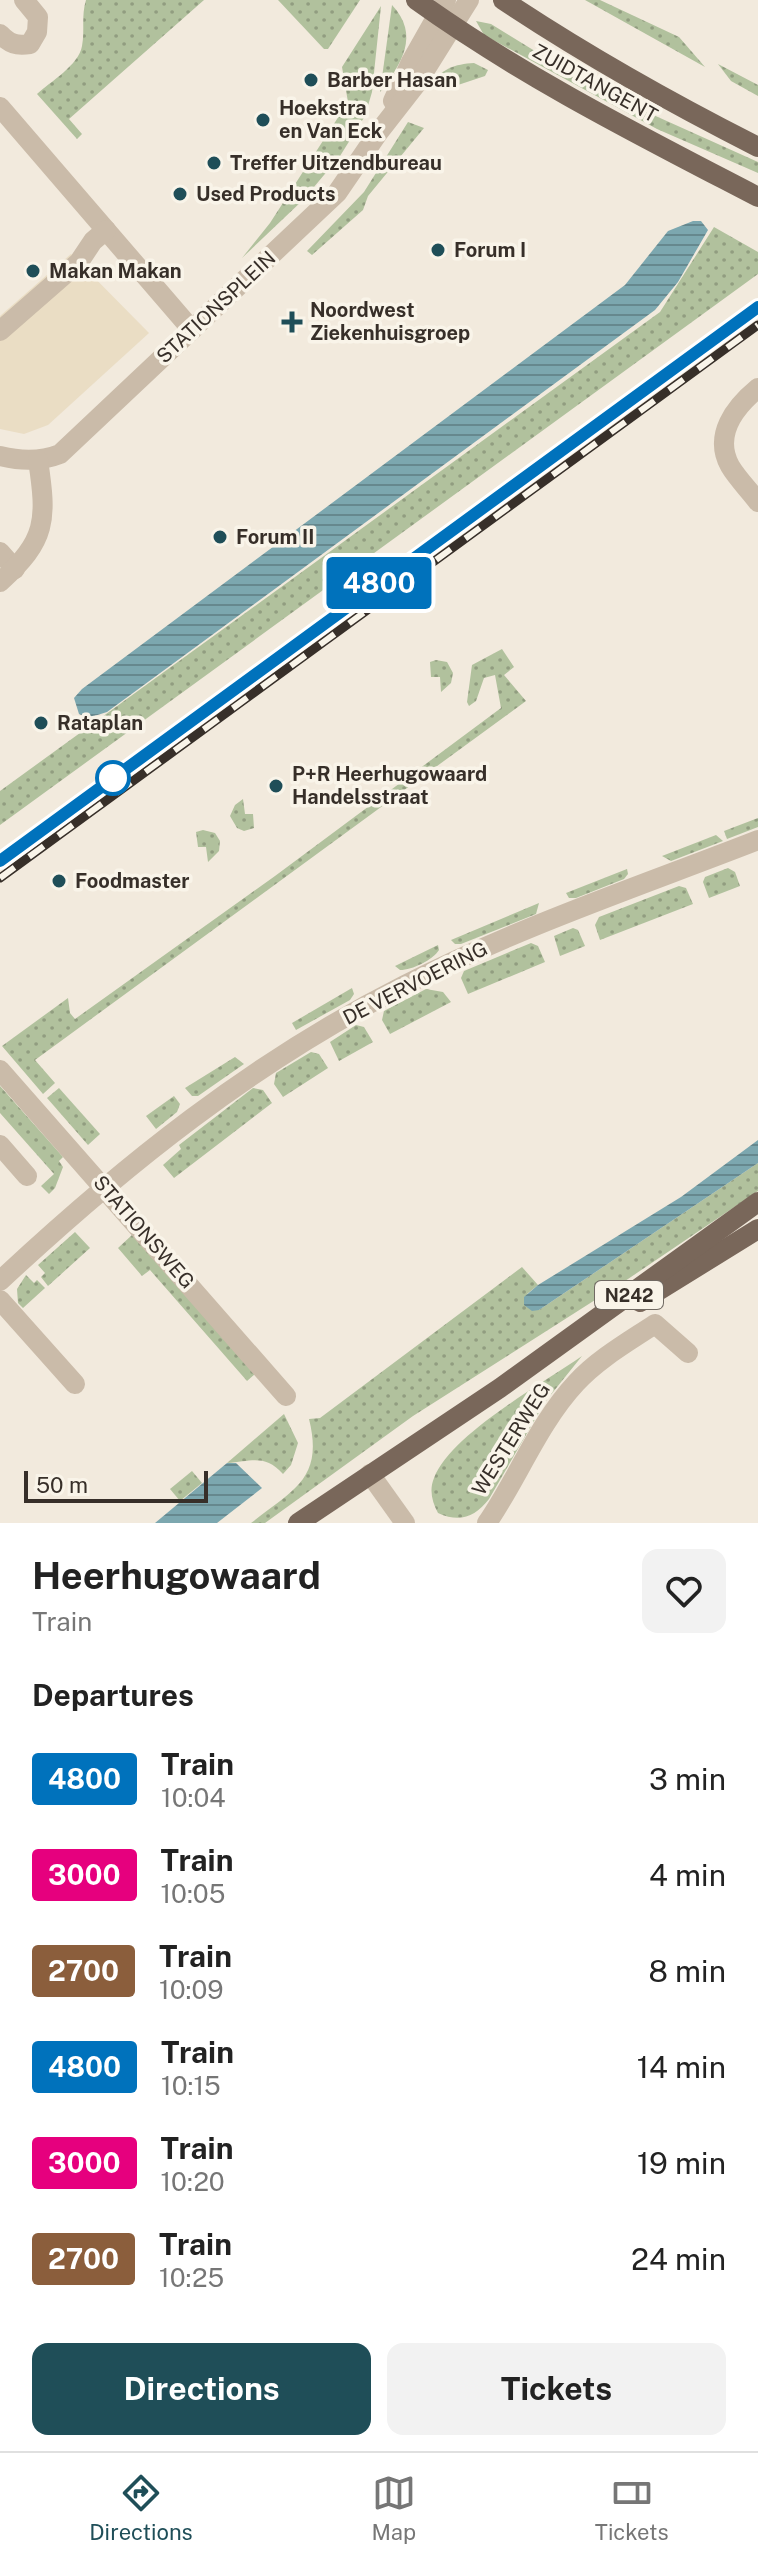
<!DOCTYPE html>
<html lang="en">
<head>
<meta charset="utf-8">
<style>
	body { margin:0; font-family:"Public Sans",sans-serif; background:#f2f2f2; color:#222; height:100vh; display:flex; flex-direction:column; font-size:30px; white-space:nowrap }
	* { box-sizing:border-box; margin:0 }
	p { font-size:26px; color:#767676 }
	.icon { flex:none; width:44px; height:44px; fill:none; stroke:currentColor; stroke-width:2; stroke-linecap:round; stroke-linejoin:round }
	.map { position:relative; height:1523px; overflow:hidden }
	.drawer { display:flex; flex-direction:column; background:#fff; flex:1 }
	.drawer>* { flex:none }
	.badge { padding:0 16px; border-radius:6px; font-size:28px; line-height:52px }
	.scale { position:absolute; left:24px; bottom:20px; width:184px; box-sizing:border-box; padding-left:8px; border:4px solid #372f29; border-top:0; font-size:22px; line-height:28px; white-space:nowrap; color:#372f29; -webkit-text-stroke:6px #f9f4e9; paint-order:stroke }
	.map>.badge { position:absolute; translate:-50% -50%; box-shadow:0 0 0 4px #fff }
	h2 { padding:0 32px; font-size:30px; line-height:72px }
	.round { display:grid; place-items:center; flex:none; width:84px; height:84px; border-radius:16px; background:#f2f2f2 }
	.headline { display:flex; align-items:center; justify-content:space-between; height:136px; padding:0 32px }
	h1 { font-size:38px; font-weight:700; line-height:60px }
	.cta { display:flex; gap:16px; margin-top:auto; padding:16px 32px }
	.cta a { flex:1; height:92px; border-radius:16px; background:#1f4e58; color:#fff; font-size:32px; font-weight:700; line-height:92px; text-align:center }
	.cta a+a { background:#f2f2f2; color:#222 }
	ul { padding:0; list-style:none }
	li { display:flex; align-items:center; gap:24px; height:96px; padding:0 32px }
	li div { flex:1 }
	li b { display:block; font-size:30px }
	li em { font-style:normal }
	li .badge { min-width:88px; font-weight:700; text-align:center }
	.dock { display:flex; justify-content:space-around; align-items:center; height:112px; border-top:2px solid #e0e0e0; background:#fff; font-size:22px; color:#767676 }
	.dock a { display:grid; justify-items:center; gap:4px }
	.dock .selected { color:#1f4e58 }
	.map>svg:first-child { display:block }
</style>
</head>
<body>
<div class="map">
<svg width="758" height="1523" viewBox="0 0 758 1523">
	<defs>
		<pattern id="grass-dots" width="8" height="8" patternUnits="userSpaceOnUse" patternTransform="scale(2)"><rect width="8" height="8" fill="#b1c19d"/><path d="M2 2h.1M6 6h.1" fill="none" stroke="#919d80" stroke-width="1.8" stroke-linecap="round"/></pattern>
		<pattern id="water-rules" width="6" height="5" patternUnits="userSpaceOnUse" patternTransform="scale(2)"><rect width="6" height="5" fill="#7ca7af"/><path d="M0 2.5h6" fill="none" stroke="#66888e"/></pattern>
	</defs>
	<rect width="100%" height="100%" fill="#f2eadd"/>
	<g fill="url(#grass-dots)">
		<path d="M86,0H204L69,119L82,134L77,139L37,94C50,82 79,65 82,46C85,30 81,16 86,0Z"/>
		<path d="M278,0H360L328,49H324Z"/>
		<path d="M585,0H600L679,37L705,67Z"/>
		<path d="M392,5C420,35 402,63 380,92Z"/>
		<path d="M381,6L372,92L365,116L340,156L303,200L242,258L270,223L348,102L342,67Z"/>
		<path d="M476,21L491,24L600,91L758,162V173L657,129L484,35Z"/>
		<path d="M474,63L488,70L485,76L446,89L431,86C440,69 455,64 474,63Z"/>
		<path d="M718,64L758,85V96L731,81Z"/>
		<path d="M408,122L424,128L368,196L363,210L312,255L307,251L364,192Z"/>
		<path d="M714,227L758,252V274L0,825V791L660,312Z"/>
		<path d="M502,649L514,667L504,675L526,701L35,1060L55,1083L43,1094L2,1046L68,998L70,1013L75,1019L275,876L501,708L495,675L484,678L476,701L469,706L467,702L472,665Z"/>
		<path d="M436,660L447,662L453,673L451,683L441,692L440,677H431L430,662Z"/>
		<path d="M243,799L245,814H253L254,828L244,831L237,828L230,816L235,805Z"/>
		<path d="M758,818V827L727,839L724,831Z"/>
		<path d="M203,830L215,833L220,841L219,851L208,862L206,847H198L196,832Z"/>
		<path d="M716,835L723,841L671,861L662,856Z"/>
		<path d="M728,868L735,872L740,886L709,898L703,882L705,877Z"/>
		<path d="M627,869L628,874L624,879L576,898H569L566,893Z"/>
		<path d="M679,886L686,888L693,904L600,940L595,925L599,917Z"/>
		<path d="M539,903L536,914L461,944H455L451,940Z"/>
		<path d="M573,928L578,930L585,946L560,956L554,936Z"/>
		<path d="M531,943L538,946L545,962L468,994L461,978L464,971Z"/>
		<path d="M438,945L439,950C433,960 412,970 400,970L395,966Z"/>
		<path d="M352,988L354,994L350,1000L296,1030L292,1023Z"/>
		<path d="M426,989L443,992L451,1002L390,1034L382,1020L384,1011Z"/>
		<path d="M356,1025L364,1027L373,1042L339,1061L330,1042Z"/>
		<path d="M311,1052L319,1054L328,1068L283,1097L274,1084L276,1073Z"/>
		<path d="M235,1057L244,1064L198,1096H192L185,1088Z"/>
		<path d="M0,1086L63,1157L59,1161L63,1167L55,1188L49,1194L41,1186L54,1174L0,1113Z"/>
		<path d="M59,1088L100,1134L88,1145L47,1098Z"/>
		<path d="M253,1088L263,1090L272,1103L174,1178L163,1165L181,1149L179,1145Z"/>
		<path d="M174,1096L180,1104L177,1112L156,1129L146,1116Z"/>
		<path d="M758,1163V1191L628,1279L413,1416L265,1523H251C293,1490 324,1479 309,1419L320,1418L522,1267L538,1285L527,1294L539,1310Z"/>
		<path d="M75,1232L90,1248L48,1286L41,1277L45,1273L38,1265Z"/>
		<path d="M132,1235L255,1374L247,1381L150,1270L142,1276L118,1248Z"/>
		<path d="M26,1275L34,1283L37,1280L45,1288L23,1308L18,1303L17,1289Z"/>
		<path d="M582,1356L545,1402L489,1499C475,1517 460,1523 438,1513C432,1502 429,1490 434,1478C451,1434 542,1384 582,1356Z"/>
		<path d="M284,1414L298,1443L291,1465L283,1474C265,1454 252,1461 227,1463Z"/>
		<path d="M192,1471L202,1483L180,1501L170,1489Z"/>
	</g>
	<path fill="#eaddc4" d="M71,254L149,333L48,425L24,434L0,429V316Z"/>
	<g fill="url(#water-rules)">
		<path d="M693,221H701L708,230L678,282L655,310L107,712L88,718L79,714L74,698L82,689L625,285L668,231Z"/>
		<path d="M758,1140V1163L539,1310L532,1311L524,1305V1297L538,1285L681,1197Z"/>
		<path d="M227,1463H236L262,1488L217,1523H155Z"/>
	</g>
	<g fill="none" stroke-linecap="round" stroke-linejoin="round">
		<g stroke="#cabba9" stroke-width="20">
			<path d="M0,34C10,44 16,46 30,44L37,32L38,17L24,0"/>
			<path d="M393,101L411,62L446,0"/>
			<path d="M0,107L192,330"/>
			<path d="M0,331L79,262L93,241L106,230"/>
			<path d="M758,388C735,407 713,435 730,466C737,478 749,490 758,502"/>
			<path d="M0,456C20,461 40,462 60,454L337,193L378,133L417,83L469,0"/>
			<path d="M0,552L15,569"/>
			<path d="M0,582C47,540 47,520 38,460"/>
			<path d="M0,1070L286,1396"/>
			<path d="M0,1145L27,1176"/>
			<path d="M0,1281C123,1166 254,1061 405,985C518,927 640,886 758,840"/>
			<path d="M0,1300L75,1384"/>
			<path d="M370,1474L405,1523"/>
			<path d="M487,1523C518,1478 538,1424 576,1383C598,1359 628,1342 655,1324L688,1353"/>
		</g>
		<g stroke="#79675a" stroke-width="20">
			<path d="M416,0C523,77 641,136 758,197"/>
			<path d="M503,0C587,56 669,102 758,147"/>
			<path d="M640,1302L758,1229"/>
			<path d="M298,1523L500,1388L758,1202"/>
		</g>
		<g stroke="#372f29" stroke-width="9">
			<g id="rail">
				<path d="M0,861L758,307"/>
				<path d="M0,878L758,325"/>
			</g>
		</g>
		<use href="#rail" stroke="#f9f4e9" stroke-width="6" stroke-dasharray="18" stroke-linecap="butt"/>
	</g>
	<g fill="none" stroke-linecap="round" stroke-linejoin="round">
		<g stroke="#fff" stroke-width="18">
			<path id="line" d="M0,861L758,307"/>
		</g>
		<use href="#line" stroke="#0072bc" stroke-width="12"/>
	</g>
	<g fill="#1f4e58" stroke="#f9f4e9" stroke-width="3">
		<circle cx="311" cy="80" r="8"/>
		<circle cx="263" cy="120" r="8"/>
		<circle cx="214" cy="163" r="8"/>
		<circle cx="180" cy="194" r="8"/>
		<circle cx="438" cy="250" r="8"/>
		<circle cx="33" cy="271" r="8"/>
		<path d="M288 310h8v8h8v8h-8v8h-8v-8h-8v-8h8z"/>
		<circle cx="220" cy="537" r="8"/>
		<circle cx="41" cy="723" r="8"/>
		<circle cx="276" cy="786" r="8"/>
		<circle cx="59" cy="881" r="8"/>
	</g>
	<circle fill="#fff" stroke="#0072bc" stroke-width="4" cx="113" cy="778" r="16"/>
	<g text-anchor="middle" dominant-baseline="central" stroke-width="7" stroke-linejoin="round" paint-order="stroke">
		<rect fill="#f9f4e9" stroke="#716a63" stroke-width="2" x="595" y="1281" width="68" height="28" rx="6"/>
		<g font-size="18" font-weight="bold" fill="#372f29">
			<text x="629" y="1295">N242</text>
		</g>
		<g font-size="20" font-weight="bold" fill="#372f29" stroke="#f9f4e9" text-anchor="start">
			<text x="327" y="80">Barber Hasan</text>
			<text x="279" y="108">Hoekstra<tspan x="279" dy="23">en Van Eck</tspan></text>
			<text x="230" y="163">Treffer Uitzendbureau</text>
			<text x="196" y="194">Used Products</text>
			<text x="454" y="250">Forum I</text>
			<text x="49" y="271">Makan Makan</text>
			<text x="310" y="310">Noordwest<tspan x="310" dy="23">Ziekenhuisgroep</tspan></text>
			<text x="236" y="537">Forum II</text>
			<text x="57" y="723">Rataplan</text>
			<text x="292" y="774">P+R Heerhugowaard<tspan x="292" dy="23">Handelsstraat</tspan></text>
			<text x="75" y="881">Foodmaster</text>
		</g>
		<g font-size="20" fill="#372f29" stroke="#f9f4e9">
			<text transform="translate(595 83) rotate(29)">ZUIDTANGENT</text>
			<text transform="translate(216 307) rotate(-43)">STATIONSPLEIN</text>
			<text transform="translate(415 983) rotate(-27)">DE VERVOERING</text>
			<text transform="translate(144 1232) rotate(49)">STATIONSWEG</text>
			<text transform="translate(511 1439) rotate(-58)">WESTERWEG</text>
		</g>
	</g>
</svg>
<div class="scale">50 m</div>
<b class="badge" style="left:379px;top:583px;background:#0072bc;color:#fff">4800</b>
</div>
<section class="drawer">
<div class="headline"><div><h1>Heerhugowaard</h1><p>Train</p></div><a class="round"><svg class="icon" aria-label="heart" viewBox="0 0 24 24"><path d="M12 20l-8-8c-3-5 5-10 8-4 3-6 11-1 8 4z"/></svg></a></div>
<h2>Departures</h2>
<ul>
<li><span class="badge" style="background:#0072bc;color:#fff">4800</span><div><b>Train</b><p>10:04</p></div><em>3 min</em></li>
<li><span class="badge" style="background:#e6007e;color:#fff">3000</span><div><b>Train</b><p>10:05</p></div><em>4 min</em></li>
<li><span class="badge" style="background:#8b5e3c;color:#fff">2700</span><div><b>Train</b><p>10:09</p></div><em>8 min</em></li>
<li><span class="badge" style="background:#0072bc;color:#fff">4800</span><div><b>Train</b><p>10:15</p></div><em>14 min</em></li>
<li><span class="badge" style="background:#e6007e;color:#fff">3000</span><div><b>Train</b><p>10:20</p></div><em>19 min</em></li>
<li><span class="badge" style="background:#8b5e3c;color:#fff">2700</span><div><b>Train</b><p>10:25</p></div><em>24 min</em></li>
</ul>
<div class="cta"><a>Directions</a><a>Tickets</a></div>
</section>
<nav class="dock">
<a class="selected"><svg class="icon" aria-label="directions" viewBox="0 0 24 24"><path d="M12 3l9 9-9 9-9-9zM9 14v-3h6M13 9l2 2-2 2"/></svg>Directions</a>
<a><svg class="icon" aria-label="map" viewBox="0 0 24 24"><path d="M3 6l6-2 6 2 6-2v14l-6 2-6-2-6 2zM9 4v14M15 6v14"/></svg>Map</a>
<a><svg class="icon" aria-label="tickets" viewBox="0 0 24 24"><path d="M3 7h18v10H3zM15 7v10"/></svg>Tickets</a>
</nav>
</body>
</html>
